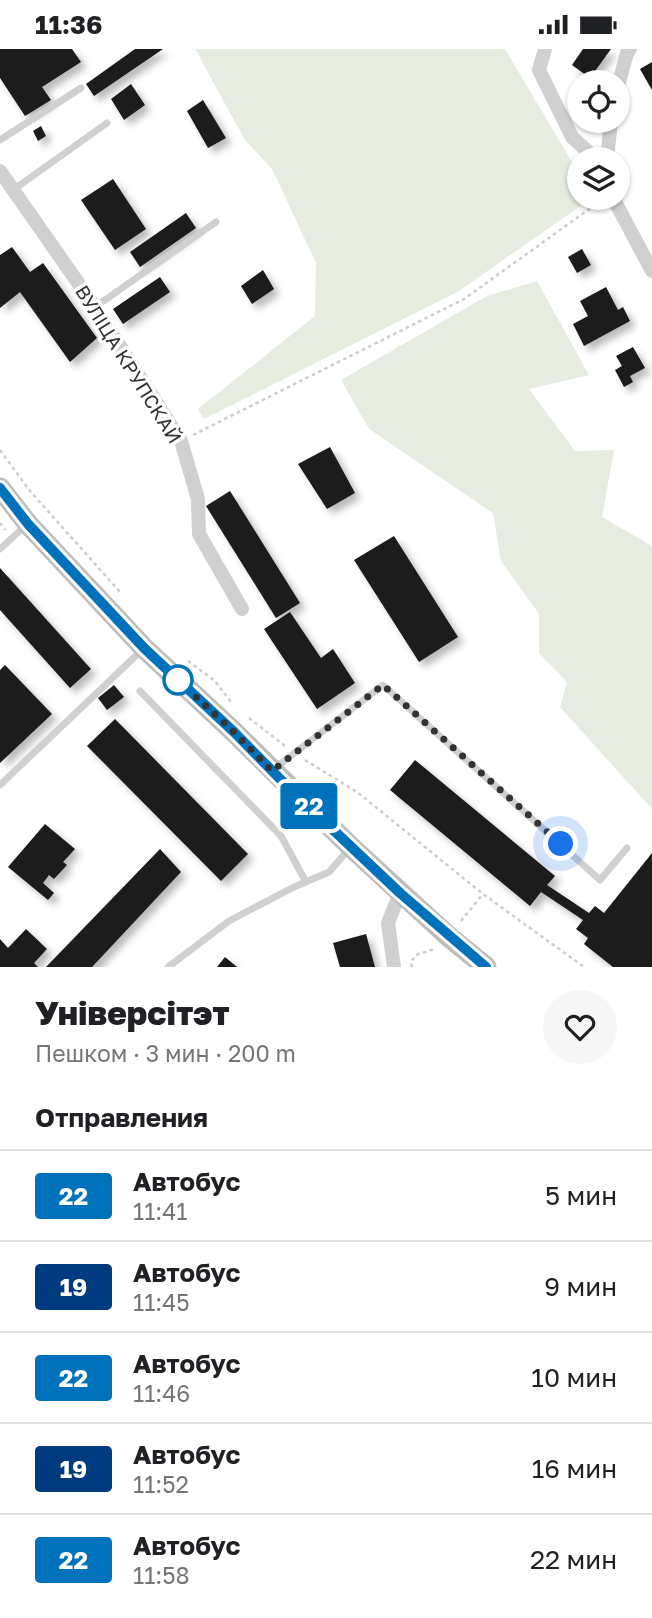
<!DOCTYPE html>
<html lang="ru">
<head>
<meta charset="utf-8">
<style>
	body { margin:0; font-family:"Golos Text",sans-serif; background:#f6f6f6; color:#202124; height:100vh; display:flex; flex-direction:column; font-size:26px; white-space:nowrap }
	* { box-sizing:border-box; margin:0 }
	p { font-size:23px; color:#757577 }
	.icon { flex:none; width:38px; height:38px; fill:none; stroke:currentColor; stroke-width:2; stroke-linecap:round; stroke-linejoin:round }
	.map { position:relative; height:918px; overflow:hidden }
	.panel { display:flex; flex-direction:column; background:#fff; flex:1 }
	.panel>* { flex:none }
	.badge { padding:0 14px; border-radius:5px; font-size:24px; line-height:46px }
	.controls { position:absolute; left:567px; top:21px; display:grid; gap:14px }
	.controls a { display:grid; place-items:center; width:63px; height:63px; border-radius:50%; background:#fff; box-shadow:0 2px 5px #0004; font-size:35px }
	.you { position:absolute; width:35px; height:35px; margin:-18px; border:5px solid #fff; border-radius:50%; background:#1a73e8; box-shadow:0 0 0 10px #1a73e833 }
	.map>.badge { position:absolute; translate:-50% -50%; box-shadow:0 0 0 4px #fff }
	h2 { padding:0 35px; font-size:26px; line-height:63px }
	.round { display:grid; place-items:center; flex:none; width:74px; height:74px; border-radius:37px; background:#f6f6f6 }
	.summary { display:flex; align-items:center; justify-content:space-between; height:119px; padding:0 35px }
	h1 { font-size:33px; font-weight:800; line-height:52px }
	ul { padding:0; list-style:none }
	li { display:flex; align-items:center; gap:21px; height:91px; padding:0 35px; border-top:2px solid #e0e0e0 }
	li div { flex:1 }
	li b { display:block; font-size:26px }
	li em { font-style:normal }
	li .badge { min-width:77px; font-weight:700; text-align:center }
	.status { display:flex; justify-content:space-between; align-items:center; height:49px; padding:0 35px; background:#fff; direction:ltr }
	.status svg { height:19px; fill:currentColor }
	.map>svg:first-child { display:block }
</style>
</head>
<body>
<div class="status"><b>11:36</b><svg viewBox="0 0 49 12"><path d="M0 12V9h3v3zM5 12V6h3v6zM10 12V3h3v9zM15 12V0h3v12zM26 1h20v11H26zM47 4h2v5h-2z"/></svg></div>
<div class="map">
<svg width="652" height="918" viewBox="0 0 652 918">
	<defs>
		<filter id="shadow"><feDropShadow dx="5.5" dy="5.5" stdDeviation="3.5" flood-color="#0004"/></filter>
	</defs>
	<rect width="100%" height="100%" fill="#fff"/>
	<g fill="#e6ecdf">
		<path d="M195,0H505L579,125V149H592L459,242L204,370L198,360L315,267L316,214L272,120L245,91Z"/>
		<path d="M537,232L589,326L529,340L575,402L614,401L602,468L652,497V760L560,658L567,633L539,604V565L501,512L493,464L369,380L341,331L487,247Z"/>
	</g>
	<g fill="#1a1a1a" filter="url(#shadow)">
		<path d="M0,0H72L81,13L42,38L51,51L25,67L0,29Z"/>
		<path d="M135,0H163L94,47L86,35Z"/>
		<path d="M583,0H611L590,29L572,16Z"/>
		<path d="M652,13V41L640,20Z"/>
		<path d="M131,35L145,56L124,71L111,50Z"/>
		<path d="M203,51L226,89L208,99L187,62Z"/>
		<path d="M41,77L46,87L38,92L33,82Z"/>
		<path d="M113,130L146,180L115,201L81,151Z"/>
		<path d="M186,164L196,179L140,218L130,203Z"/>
		<path d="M12,198L30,223L43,214L97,289L70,313L20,243L0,259V206Z"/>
		<path d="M582,200L591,216L577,224L568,208Z"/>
		<path d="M263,221L274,240L252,255L241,237Z"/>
		<path d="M160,228L170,243L123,275L113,260Z"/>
		<path d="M606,238L618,261L623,258L630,272L584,297L573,275L588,267L580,252Z"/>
		<path d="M633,298L645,319L630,327L633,333L624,338L615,321L622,317L616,307Z"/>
		<path d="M330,398L355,444L327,460L298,415Z"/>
		<path d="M230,442L300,554L276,569L206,457Z"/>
		<path d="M394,487L458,588L419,613L354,511Z"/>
		<path d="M0,519L91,620L70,639L0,561Z"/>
		<path d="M290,563L321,609L333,600L355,634L317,660L264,580Z"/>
		<path d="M5,616L52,665L0,714V621Z"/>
		<path d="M114,636L124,648L107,661L98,649Z"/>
		<path d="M115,670L248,805L221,832L87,697Z"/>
		<path d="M415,711L555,827L547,836L589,864L595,857L604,864L652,804V918H613L584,895L588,889L576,880L583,871L541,843L530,857L390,741Z"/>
		<path d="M45,775L75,800L63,813L67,816L54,830L49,826L43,834L54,844L48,851L8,818Z"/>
		<path d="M160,800L181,823L92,918H46Z"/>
		<path d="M26,880L47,900L34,914L38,918H0V890L8,899Z"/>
		<path d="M366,885L375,918H340L333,894Z"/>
		<path d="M225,908L237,918H217Z"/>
	</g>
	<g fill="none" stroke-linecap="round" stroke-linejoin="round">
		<g stroke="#cdcdcd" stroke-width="2.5" stroke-dasharray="3.5 3.5" stroke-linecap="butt">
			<path d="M193,386L464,250L599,153"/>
			<path d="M0,401L30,442L120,543"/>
			<path d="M0,474L5,481"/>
			<path d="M188,612L215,632L231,653"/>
			<path d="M249,669L285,697"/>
			<path d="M305,711L357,743L483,845L584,918"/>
			<path d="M461,872L483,845"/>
			<path d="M412,918L411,913L416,906L434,900"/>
		</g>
		<g stroke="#d0d0d0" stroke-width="7">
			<path d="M0,91L81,39"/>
			<path d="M13,141L107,74"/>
			<path d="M95,258L216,173"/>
			<path d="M0,500L27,475"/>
			<path d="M140,642L281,787L306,833"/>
			<path d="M275,719L383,636L600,831L627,799"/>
			<path d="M0,736L143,600"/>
			<path d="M168,918L229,872L294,838L329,823L350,799"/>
		</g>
		<g stroke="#d0d0d0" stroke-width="14">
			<path d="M545,0L539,21L572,88L596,110"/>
			<path d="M618,37L627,4L630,0"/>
			<path d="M607,110L611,72"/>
			<path d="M0,122L95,258L181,392L198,450L199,485L242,560"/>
			<path d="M613,149L652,222"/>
			<path d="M394,918L388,874L400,844"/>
		</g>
		<path stroke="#bdbdbd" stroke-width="21" d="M0,439L28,475L144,599L234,683L351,798L448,887L486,918"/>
	</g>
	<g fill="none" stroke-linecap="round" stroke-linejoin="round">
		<g stroke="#fff" stroke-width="16">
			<path id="line" d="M0,439L28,475L144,599L234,683L290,740L400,844L486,918"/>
		</g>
		<use href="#line" stroke="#0072bc" stroke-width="10"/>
		<path stroke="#333" stroke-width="7" stroke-dasharray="0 12.6" d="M178,631L234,683L272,722L383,636L561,795"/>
	</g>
	<circle fill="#fff" stroke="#0072bc" stroke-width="3.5" cx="178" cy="631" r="14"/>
	<g text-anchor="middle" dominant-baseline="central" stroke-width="7" stroke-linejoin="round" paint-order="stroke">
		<g font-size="19" fill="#333" stroke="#fff">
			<text transform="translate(129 315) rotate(58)">ВУЛІЦА КРУПСКАЙ</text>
		</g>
	</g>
</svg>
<div class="controls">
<a><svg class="icon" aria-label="locate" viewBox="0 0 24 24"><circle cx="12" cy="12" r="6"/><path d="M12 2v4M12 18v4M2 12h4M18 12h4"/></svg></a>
<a><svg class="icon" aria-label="layers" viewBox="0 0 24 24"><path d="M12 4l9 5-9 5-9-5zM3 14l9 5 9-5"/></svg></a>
</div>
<div class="you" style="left:561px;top:795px"></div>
<b class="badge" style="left:309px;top:757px;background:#0072bc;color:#fff">22</b>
</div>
<section class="panel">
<div class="summary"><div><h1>Універсітэт</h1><p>Пешком · 3 мин · 200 m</p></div><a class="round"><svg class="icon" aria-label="heart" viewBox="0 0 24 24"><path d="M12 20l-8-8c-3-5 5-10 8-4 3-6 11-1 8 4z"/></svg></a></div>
<h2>Отправления</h2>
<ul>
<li><span class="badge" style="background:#0072bc;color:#fff">22</span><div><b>Автобус</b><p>11:41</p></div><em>5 мин</em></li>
<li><span class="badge" style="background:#003b80;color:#fff">19</span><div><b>Автобус</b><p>11:45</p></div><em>9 мин</em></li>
<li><span class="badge" style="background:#0072bc;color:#fff">22</span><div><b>Автобус</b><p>11:46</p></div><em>10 мин</em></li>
<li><span class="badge" style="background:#003b80;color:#fff">19</span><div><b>Автобус</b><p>11:52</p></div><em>16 мин</em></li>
<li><span class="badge" style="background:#0072bc;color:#fff">22</span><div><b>Автобус</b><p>11:58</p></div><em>22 мин</em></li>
</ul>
</section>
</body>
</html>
